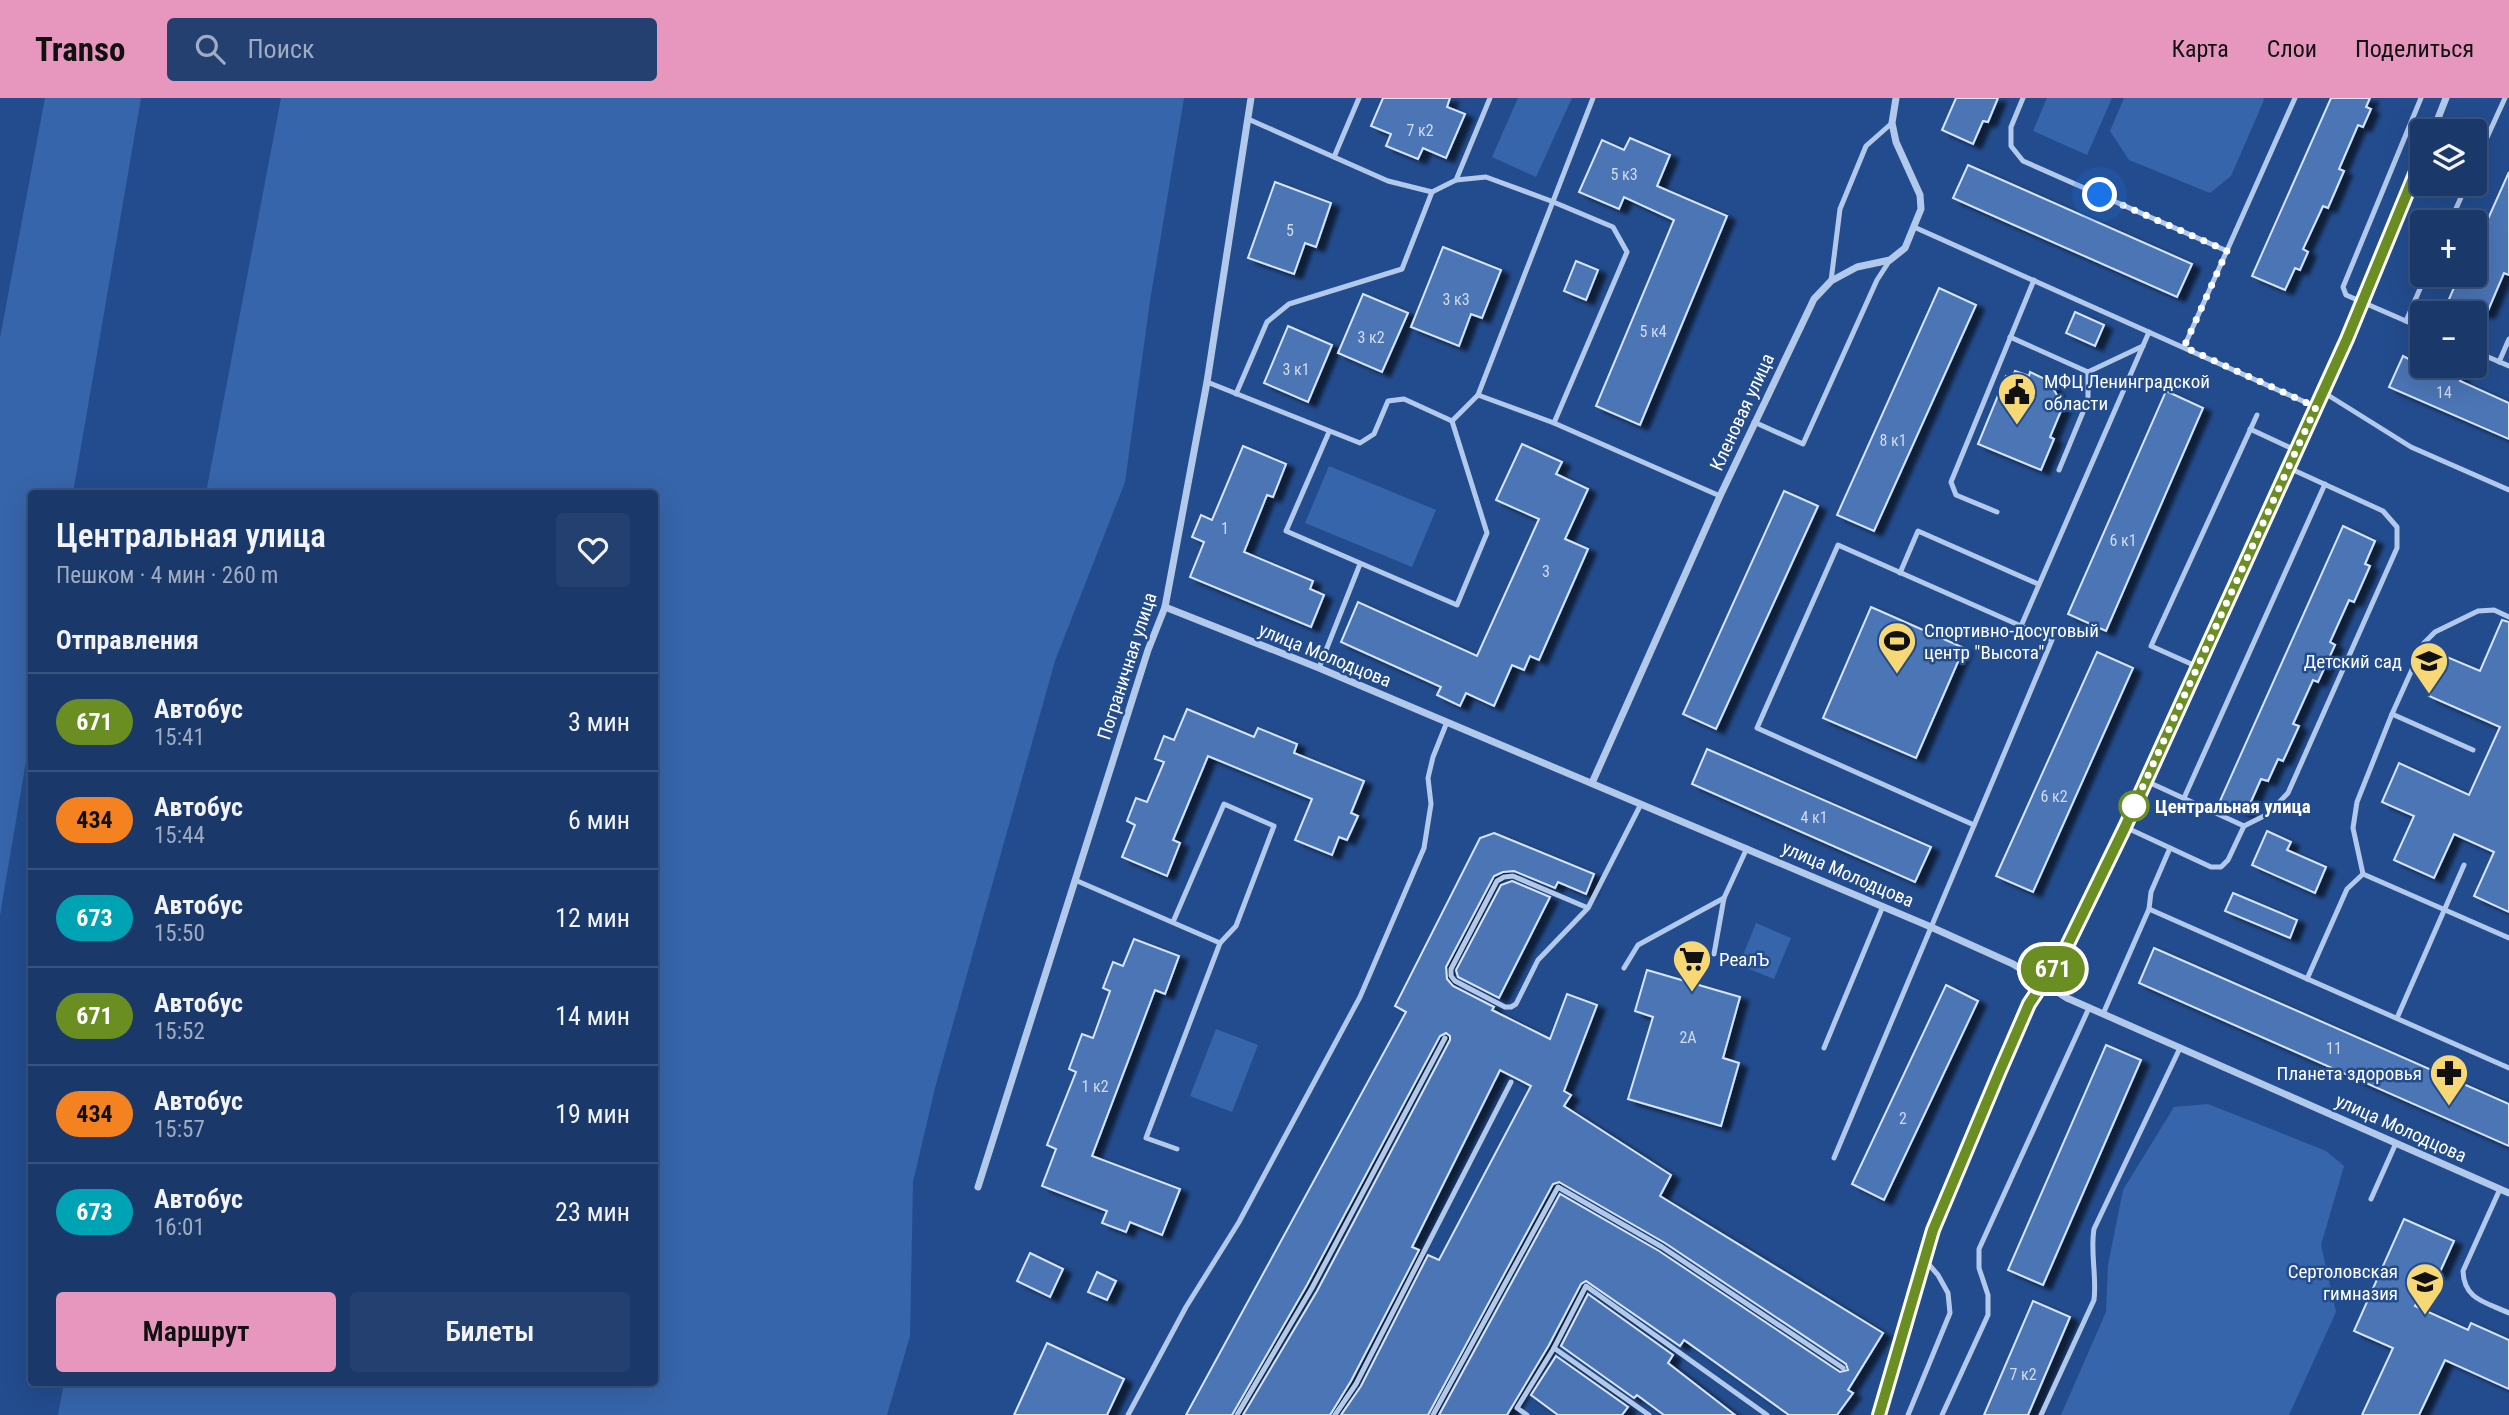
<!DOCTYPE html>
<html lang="ru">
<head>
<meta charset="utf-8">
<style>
	body { margin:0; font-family:"Roboto Condensed",sans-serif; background:#234070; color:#f1f3f6; height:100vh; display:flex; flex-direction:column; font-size:26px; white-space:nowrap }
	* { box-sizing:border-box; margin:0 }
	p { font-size:23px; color:#9facc1 }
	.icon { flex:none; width:38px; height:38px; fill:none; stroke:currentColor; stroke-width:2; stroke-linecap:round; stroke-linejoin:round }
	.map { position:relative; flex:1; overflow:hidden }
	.details { position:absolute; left:28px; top:392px; width:630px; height:896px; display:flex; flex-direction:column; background:#1a396a; border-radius:7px; box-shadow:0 7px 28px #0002,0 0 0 2px #38537e }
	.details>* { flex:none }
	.badge { padding:0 14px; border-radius:23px; font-size:24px; line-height:46px }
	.tools { position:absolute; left:2410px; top:21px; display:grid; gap:14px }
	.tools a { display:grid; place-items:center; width:77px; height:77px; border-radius:7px; background:#1a396a; box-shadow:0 7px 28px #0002,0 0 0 2px #38537e; font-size:35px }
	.you { position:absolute; width:35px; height:35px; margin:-18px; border:5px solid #fff; border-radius:50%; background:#1a73e8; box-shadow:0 0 0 10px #1a73e833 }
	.map>.badge { position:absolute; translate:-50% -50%; box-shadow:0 0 0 4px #fff }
	h2 { padding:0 28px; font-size:26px; line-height:63px }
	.round { display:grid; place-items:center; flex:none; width:74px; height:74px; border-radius:7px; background:#234070 }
	.overview { display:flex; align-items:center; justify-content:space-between; height:119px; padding:0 28px }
	h1 { font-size:33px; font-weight:600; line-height:52px }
	.cta { display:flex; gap:14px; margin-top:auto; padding:14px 28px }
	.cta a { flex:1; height:80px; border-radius:7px; background:#e797bd; color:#111; font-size:28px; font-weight:600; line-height:80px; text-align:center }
	.cta a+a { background:#234070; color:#f1f3f6 }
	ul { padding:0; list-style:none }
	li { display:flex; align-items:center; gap:21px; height:98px; padding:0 28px; border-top:2px solid #38537e }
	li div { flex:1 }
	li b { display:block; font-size:26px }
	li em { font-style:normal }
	li .badge { min-width:77px; font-weight:700; text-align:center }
	header { display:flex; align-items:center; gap:42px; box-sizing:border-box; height:98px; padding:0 35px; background:#e797bd; color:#111 }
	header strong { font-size:33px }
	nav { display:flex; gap:38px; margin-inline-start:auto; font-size:24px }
	.search { width:490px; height:63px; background:#234070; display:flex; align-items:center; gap:18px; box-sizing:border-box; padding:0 24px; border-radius:7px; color:#9facc1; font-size:26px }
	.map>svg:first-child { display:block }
</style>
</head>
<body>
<header>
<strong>Transo</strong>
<div class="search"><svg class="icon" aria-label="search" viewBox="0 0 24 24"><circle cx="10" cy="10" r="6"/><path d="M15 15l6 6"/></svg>Поиск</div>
<nav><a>Карта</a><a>Слои</a><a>Поделиться</a></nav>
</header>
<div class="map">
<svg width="2509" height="1317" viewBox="0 0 2509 1317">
	<defs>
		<filter id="shadow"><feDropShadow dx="8" dy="4.5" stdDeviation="2" flood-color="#0009"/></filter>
	</defs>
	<rect width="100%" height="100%" fill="#234c8e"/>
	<g fill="#3765ab">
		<path d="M45,0H141L73,395L32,396L31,634L0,817V240Z"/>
		<path d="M281,0H1184L1150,203L1125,384L1055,563L935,990L913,1084L910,1238L887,1317H58L64,1285L654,1284V396L206,395Z"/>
		<path d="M1518,0H1572L1536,79L1492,59Z"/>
		<path d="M2047,0H2112L2087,57L2033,33Z"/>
		<path d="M2124,0H2263L2264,2L2231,78L2210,95L2129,62L2110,33Z"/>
		<path d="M1329,368L1436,412L1412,469L1305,425Z"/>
		<path d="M1756,825L1791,840L1774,881L1739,867Z"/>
		<path d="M1216,931L1258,947L1232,1014L1190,998Z"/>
		<path d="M2208,1006L2326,1053L2344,1068L2321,1147L2336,1214L2289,1317H2061L2106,1214L2108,1167L2123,1092L2174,1009Z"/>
	</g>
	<g fill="#4b75b5" stroke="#d7e5f9" stroke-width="2" filter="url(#shadow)">
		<path d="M1383,0H1450L1447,9L1465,16L1446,60L1423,50L1418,61L1386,48L1391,36L1371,28Z"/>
		<path d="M1956,0H1998L1988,24L1983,23L1973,46L1942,32Z"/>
		<path d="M2331,0H2370L2366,9L2371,11L2363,29L2358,27L2339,71L2344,73L2328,110L2323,108L2303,151L2308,154L2300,172L2295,170L2285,192L2252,178Z"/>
		<path d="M1630,40L1670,57L1657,88L1727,118L1640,327L1596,308L1674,122L1624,99L1619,111L1579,94L1602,42L1624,52Z"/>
		<path d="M1968,67L2192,166L2177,199L1953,100Z"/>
		<path d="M2509,74V177L2504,175L2487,215H2443L2456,185L2459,187L2464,177H2474V152Z"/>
		<path d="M1275,84L1331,105L1316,149L1305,145L1294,176L1248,160Z"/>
		<path d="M1443,149L1501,172L1482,220L1471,216L1459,248L1411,229Z"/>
		<path d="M1576,163L1598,172L1586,202L1564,193Z"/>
		<path d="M1939,190L1976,207L1874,433L1837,417Z"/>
		<path d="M1363,196L1408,215L1382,274L1338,255Z"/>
		<path d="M2075,214L2104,227L2095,248L2066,235Z"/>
		<path d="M1288,228L1332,247L1308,304L1264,285Z"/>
		<path d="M2403,258L2422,268H2435L2461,279L2460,283L2509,305V341L2389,289Z"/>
		<path d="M2015,273L2029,278L2030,274L2049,283L2063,308L2050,339L2054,341L2041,372L1978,346L2006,278L2012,280Z"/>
		<path d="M2166,293L2203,310L2106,533L2068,516Z"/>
		<path d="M1522,346L1562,364L1556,376L1588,391L1565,441L1588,451L1539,562L1530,558L1524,572L1512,567L1494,608L1466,595L1460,608L1437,597L1441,589L1341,544L1358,504L1477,558L1539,421L1496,402Z"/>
		<path d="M1243,348L1286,366L1273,399L1267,397L1244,454L1313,483L1310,491L1324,497L1311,529L1190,479L1204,444L1192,439L1201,417L1212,422Z"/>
		<path d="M1784,393L1818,408L1716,631L1683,616Z"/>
		<path d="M2343,428L2375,443L2365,466L2370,468L2354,504L2349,502L2330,544L2335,547L2318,584L2313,582L2293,626L2299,628L2283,663L2278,661L2268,683L2261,681L2246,715L2220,703Z"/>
		<path d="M1871,509L1964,550L1916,660L1823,620Z"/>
		<path d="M2502,522L2509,524V814L2474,798L2494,754L2454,736L2434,780L2394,762L2414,718L2382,704L2399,665L2469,697L2500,629L2429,598L2447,559L2480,573Z"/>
		<path d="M2097,554L2133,570L2033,794L1996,778Z"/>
		<path d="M1187,611L1254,639L1258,630L1297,646L1294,655L1364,683L1351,715L1358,718L1347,742L1339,739L1332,757L1295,742L1312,701L1208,658L1173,742L1180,745L1167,778L1122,759L1135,727L1127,723L1136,700L1147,704L1164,664L1155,661L1164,638L1174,642Z"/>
		<path d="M1707,651L1931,749L1915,784L1692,686Z"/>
		<path d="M2267,733L2291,744L2287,752L2326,769L2315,795L2252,767Z"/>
		<path d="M1494,735L1594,776L1586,796L1558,784L1555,790L1514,773L1503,774L1494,778L1446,869L1447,881L1453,888L1494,909L1492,912L1550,941L1567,896L1597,907L1564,993L1571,997L1564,1008L1671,1077L1660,1098L1883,1235L1848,1292L1853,1295L1837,1317H1789L1684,1242L1680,1248L1586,1183L1581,1186L1549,1247L1507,1317H1439L1560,1096L1659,1153L1840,1274L1848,1272L1846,1266L1665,1145L1559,1084L1553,1086L1428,1317H1341L1361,1288L1428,1157L1439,1162L1531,988L1500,972L1412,1149L1419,1152L1351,1283L1330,1317H1243L1317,1193L1450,942V938L1446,935L1440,938L1307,1187L1232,1317H1186L1406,914L1395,908L1480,740Z"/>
		<path d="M1512,783L1550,799L1499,900L1458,879L1456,872L1501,787Z"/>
		<path d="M2233,795L2297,822L2290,840L2225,813Z"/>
		<path d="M1134,841L1179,858L1165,896L1155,892L1092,1058L1180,1091L1162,1137L1130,1124L1126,1134L1102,1125L1107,1113L1042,1088L1056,1051L1047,1047L1076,974L1069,971L1082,936L1093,940L1110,893L1103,890L1113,864L1123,868Z"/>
		<path d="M2154,850L2509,1006V1048L2139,885Z"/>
		<path d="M1647,872L1740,899L1723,960L1739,965L1721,1028L1628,1001L1653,919L1635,913Z"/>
		<path d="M1946,887L1978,903L1884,1102L1852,1086Z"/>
		<path d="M2106,947L2141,962L2043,1187L2008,1172Z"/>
		<path d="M2404,1121L2454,1143L2439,1176L2431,1172L2415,1208L2468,1232L2471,1225L2509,1242V1291L2445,1262L2419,1317H2362L2393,1250L2354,1233Z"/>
		<path d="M1030,1155L1063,1171L1050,1199L1017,1183Z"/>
		<path d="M1097,1174L1116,1183L1107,1202L1088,1194Z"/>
		<path d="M1588,1196L1673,1257L1668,1265L1735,1317H1664L1637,1297L1634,1300L1561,1248Z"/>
		<path d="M2033,1203L2070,1219L2028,1317H1984Z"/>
		<path d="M1047,1245L1124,1281L1107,1317H1014Z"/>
		<path d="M1556,1258L1628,1309L1622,1317H1558L1531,1297Z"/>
	</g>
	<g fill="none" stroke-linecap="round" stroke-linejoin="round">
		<g stroke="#b2c9ec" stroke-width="5">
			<path d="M2023,0L2011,29V48L2023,63L2227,153"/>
			<path d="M2421,0L2343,189L2346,197L2422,230"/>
			<path d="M1248,21L1388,83L1432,94L1456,82L1490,0"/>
			<path d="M1334,59L1359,0"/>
			<path d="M2474,68L2505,0"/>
			<path d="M1456,82L1486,79L1551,103L1613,129L1627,154L1554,325"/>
			<path d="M2450,124L2467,86"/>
			<path d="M1914,129L2316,309"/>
			<path d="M1831,183L1840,111L1866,48L1892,25"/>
			<path d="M2406,223L2426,177"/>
			<path d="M2010,239L2088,274L2143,248"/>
			<path d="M2184,249L2295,0"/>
			<path d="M2474,253L2509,268"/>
			<path d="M2499,264L2509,241"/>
			<path d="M1207,284L1360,345L1374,336L1388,303L1404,301L1452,323L1478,297L1554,325L1720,398"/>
			<path d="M2323,294L2411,349L2509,392"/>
			<path d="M1236,296L1267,224L1289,206L1402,171L1432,94"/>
			<path d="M1478,297L1593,0"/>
			<path d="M1754,324L1803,346L1877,182L1890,162"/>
			<path d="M2250,331L2297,353"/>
			<path d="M1329,334L1286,433L1457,507L1487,435L1452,323"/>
			<path d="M2059,372L2088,302V274"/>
			<path d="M1997,414L1956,397L1951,384L2034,182"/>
			<path d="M1900,475L1918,433L2038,486"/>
			<path d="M2509,519L2494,512L2478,513L2435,534L2424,545L2392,616L2357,704L2353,730L2363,776L2509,840"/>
			<path d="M2198,569L2151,548L2257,317"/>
			<path d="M1319,570L1360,466"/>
			<path d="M2392,616L2473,652"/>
			<path d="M2184,700L2325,386"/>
			<path d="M1974,727L1757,630L1838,447L2021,528"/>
			<path d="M2244,728L2268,716L2288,695L2397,450V429L2383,413L2289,370"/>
			<path d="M2125,729L2211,769H2221L2228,762L2244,728L2146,683"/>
			<path d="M1075,782L1220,845L1146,1040L1177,1051"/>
			<path d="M1588,810L1513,778L1504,779L1497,783L1451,871V878L1455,883L1505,909H1511L1516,906L1538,862L1588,810L1641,706"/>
			<path d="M2149,811L2509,970"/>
			<path d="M1173,824L1224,706L1274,728L1236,828L1220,845"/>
			<path d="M1714,856L1724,800"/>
			<path d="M1624,870L1638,847L1724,800L1747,750"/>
			<path d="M2307,881L2347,791L2363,776"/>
			<path d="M2103,916L2149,811L2151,794L2170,750"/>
			<path d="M2397,920L2464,767"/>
			<path d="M1824,950L1883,808"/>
			<path d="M1834,1060L2052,542L2021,528L2149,234"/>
			<path d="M2500,1091L2463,1173C2464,1202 2486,1204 2509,1215"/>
			<path d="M2371,1101L2396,1045"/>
			<path d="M1554,1250L1649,1317"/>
			<path d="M1128,1317L1186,1209L1239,1124L1360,899L1424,750L1431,706L1428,680L1433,659L1447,624"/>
			<path d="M1237,1317L1312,1190L1445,940"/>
			<path d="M1335,1317L1356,1286L1511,984"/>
			<path d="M1433,1317L1558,1089L1662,1149L1843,1270"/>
			<path d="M1527,1317L1517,1310L1554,1250L1586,1188L1767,1317"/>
			<path d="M1908,1317L1950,1215L1948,1195L1938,1177L1925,1162"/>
			<path d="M1942,1317L1988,1217V1197L1979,1170V1151L2089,910"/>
			<path d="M2041,1317L2094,1202C2097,1178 2090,1155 2094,1131L2180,950"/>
		</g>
		<g stroke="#b2c9ec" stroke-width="7">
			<path d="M2433,33L2446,0"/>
			<path d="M1165,509L1319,570L1931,829L2013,866L2067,900L2509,1095"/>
			<path d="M1592,685L1720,398L1814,201L1831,183L1857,169L1890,162L1905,150L1921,111L1920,97L1896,44L1892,25L1896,0"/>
			<path d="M978,1089L1148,552L1165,509L1207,284L1251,0"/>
			<path d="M1879,1317L1933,1132L1999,975L2029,906L2065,852L2134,708L2347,241L2422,59"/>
		</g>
	</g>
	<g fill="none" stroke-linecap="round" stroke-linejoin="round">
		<g stroke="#fff" stroke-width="16">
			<path id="line" d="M1879,1317L1933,1132L1999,975L2029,906L2065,852L2125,729L2347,241L2422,59"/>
		</g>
		<use href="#line" stroke="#6b8e23" stroke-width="10"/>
		<path stroke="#fff" stroke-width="7" stroke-dasharray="0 12.6" d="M2100,97L2227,153L2184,249L2316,309L2134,708"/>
	</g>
	<defs>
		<g id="civic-pin" transform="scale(2.0125)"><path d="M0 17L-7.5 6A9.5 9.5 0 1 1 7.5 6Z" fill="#f7d875" stroke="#234c8e"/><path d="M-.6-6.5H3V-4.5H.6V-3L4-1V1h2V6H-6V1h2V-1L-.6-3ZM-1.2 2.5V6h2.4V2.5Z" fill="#111"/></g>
		<g id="stadium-pin" transform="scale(2.0125)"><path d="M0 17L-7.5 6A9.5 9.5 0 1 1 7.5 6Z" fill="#f7d875" stroke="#234c8e"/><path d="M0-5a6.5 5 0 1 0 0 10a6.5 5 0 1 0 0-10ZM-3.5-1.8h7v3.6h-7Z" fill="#111"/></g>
		<g id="school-pin" transform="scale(2.0125)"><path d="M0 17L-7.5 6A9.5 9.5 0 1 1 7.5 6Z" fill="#f7d875" stroke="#234c8e"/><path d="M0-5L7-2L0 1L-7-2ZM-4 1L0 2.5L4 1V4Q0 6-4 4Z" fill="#111"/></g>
		<g id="supermarket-pin" transform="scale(2.0125)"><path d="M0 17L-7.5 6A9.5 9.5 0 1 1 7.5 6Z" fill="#f7d875" stroke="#234c8e"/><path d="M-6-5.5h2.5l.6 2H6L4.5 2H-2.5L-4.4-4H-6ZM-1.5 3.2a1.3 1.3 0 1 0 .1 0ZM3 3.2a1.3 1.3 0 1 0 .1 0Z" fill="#111"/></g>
		<g id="pharmacy-pin" transform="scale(2.0125)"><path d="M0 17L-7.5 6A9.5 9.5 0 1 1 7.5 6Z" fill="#f7d875" stroke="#234c8e"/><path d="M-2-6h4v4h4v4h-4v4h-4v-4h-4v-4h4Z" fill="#111"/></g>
	</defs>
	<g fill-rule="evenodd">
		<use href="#civic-pin" x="2017" y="294"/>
		<use href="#stadium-pin" x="1897" y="543"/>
		<use href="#school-pin" x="2429" y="563"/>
		<use href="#supermarket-pin" x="1692" y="861"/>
		<use href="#pharmacy-pin" x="2449" y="975"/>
		<use href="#school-pin" x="2425" y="1184"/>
	</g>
	<circle fill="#fff" stroke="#6b8e23" stroke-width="3.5" cx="2134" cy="708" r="14"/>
	<g text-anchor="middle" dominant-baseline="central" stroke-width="5" stroke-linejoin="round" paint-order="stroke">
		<g font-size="16" fill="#d2dcec">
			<text x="1420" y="32">7 к2</text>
			<text x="1624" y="76">5 к3</text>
			<text x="1290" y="132">5</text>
			<text x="1456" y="201">3 к3</text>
			<text x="1653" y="233">5 к4</text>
			<text x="1371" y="239">3 к2</text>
			<text x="1296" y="271">3 к1</text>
			<text x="2444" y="294">14</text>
			<text x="1893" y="342">8 к1</text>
			<text x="1225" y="430">1</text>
			<text x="2123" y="442">6 к1</text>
			<text x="1546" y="473">3</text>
			<text x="2054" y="698">6 к2</text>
			<text x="1814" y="719">4 к1</text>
			<text x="1688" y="939">2А</text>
			<text x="2334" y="950">11</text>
			<text x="1095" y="988">1 к2</text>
			<text x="1903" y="1020">2</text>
			<text x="2023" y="1276">7 к2</text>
		</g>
		<g font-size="19" fill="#fff" stroke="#234c8e" text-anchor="start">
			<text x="2044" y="283">МФЦ Ленинградской<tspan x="2044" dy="22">области</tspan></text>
			<text x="1924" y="532">Спортивно-досуговый<tspan x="1924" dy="22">центр "Высота"</tspan></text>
			<text x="2402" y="563" text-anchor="end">Детский сад</text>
			<text x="1719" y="861">РеалЪ</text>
			<text x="2422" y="975" text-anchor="end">Планета здоровья</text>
			<text x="2398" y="1173" text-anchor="end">Сертоловская<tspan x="2398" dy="22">гимназия</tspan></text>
		</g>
		<g font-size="19" fill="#fff" stroke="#234c8e">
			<text transform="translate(1742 314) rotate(-65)">Кленовая улица</text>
			<text transform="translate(1325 557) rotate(22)">улица Молодцова</text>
			<text transform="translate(1127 568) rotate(-72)">Пограничная улица</text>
			<text transform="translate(1848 776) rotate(23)">улица Молодцова</text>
			<text transform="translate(2401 1030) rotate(24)">улица Молодцова</text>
		</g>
		<g font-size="19" font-weight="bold" fill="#fff" stroke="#234c8e" text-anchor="start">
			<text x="2155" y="708">Центральная улица</text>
		</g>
	</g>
</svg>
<div class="tools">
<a><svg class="icon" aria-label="layers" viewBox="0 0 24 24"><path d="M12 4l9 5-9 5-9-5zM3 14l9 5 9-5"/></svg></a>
<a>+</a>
<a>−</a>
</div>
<div class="you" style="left:2100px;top:97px"></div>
<b class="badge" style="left:2053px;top:871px;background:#6b8e23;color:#fff">671</b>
<section class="details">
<div class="overview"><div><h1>Центральная улица</h1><p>Пешком · 4 мин · 260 m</p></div><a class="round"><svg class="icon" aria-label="heart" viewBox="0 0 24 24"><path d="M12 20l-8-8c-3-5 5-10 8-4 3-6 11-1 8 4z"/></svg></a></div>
<h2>Отправления</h2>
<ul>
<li><span class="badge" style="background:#6b8e23;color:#fff">671</span><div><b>Автобус</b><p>15:41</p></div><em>3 мин</em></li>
<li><span class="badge" style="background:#f58220;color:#111">434</span><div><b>Автобус</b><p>15:44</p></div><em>6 мин</em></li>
<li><span class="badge" style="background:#00a3b4;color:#fff">673</span><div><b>Автобус</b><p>15:50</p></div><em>12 мин</em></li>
<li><span class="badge" style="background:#6b8e23;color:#fff">671</span><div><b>Автобус</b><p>15:52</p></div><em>14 мин</em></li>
<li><span class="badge" style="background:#f58220;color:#111">434</span><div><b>Автобус</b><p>15:57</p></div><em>19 мин</em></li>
<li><span class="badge" style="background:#00a3b4;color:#fff">673</span><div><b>Автобус</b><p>16:01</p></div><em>23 мин</em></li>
</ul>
<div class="cta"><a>Маршрут</a><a>Билеты</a></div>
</section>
</div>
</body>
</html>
